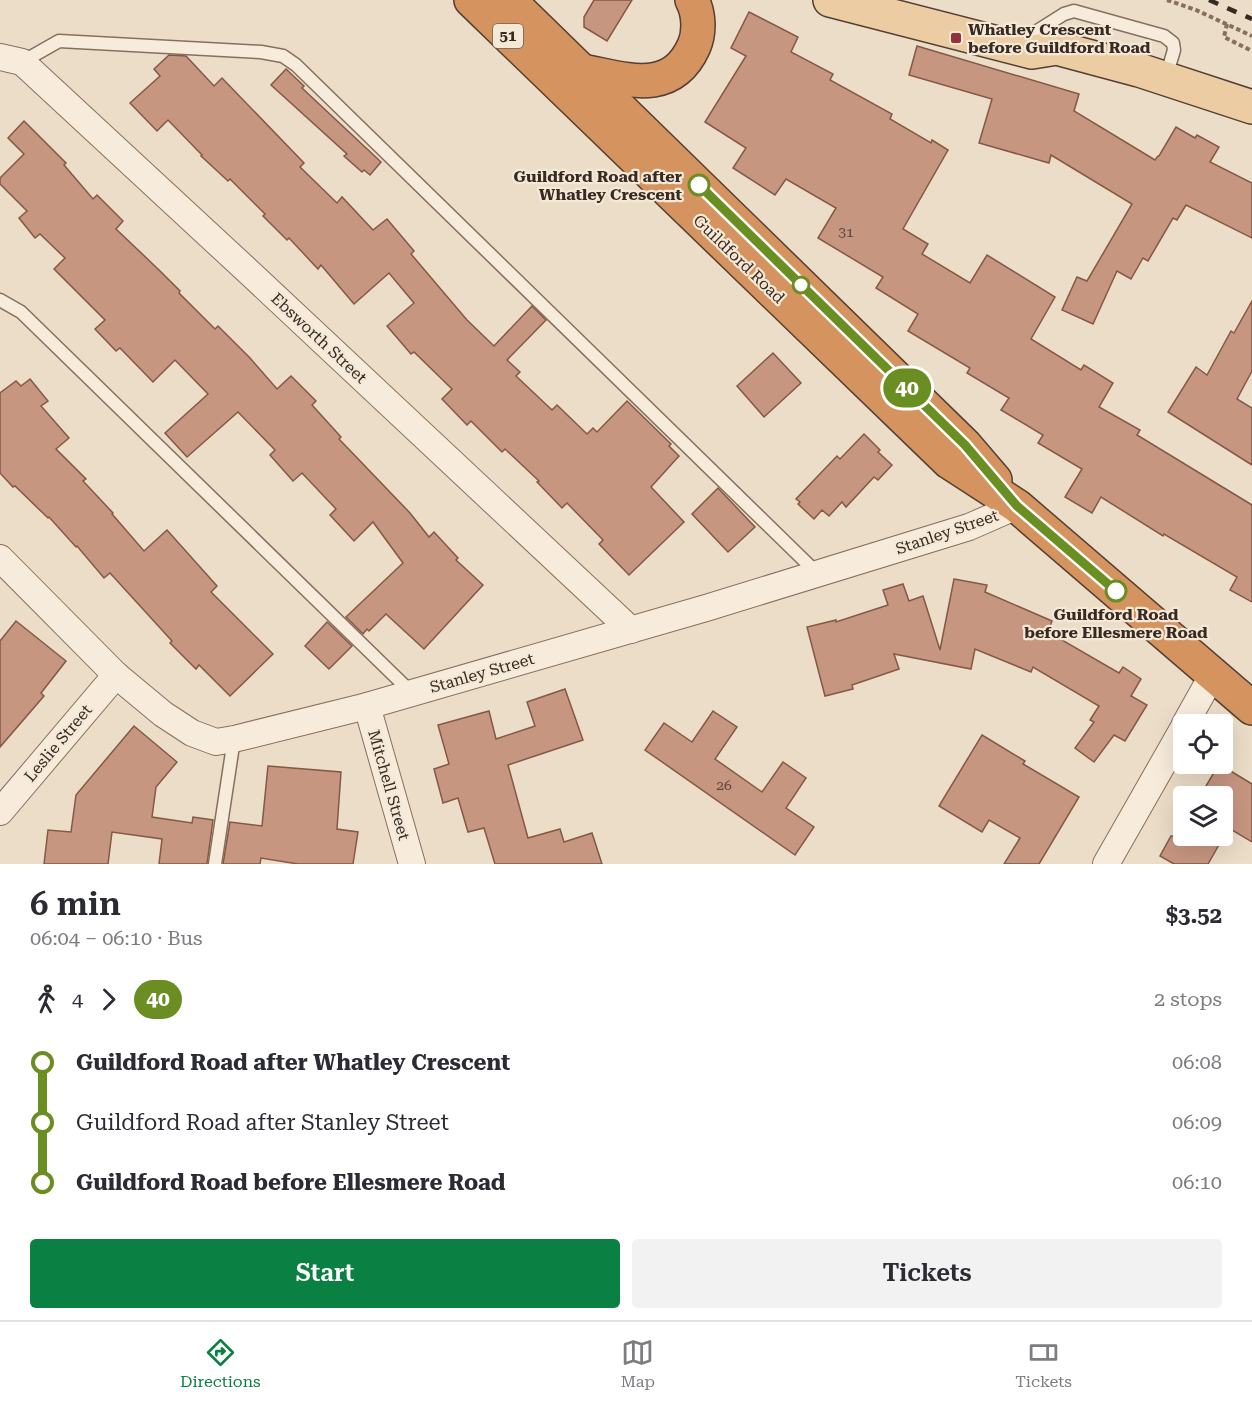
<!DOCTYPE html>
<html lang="en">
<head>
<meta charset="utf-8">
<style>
	body { margin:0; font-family:"Roboto Serif",serif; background:#f2f2f3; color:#2b2b33; height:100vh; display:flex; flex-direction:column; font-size:22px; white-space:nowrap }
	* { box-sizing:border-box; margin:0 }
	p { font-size:20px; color:#7c7c81 }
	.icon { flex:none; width:33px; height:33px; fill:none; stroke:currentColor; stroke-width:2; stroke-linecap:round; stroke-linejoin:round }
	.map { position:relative; height:864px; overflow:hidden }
	.details { display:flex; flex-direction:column; background:#fff; flex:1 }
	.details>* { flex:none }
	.badge { padding:0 12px; border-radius:20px; font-size:21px; line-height:39px }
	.controls { position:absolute; left:1173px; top:714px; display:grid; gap:12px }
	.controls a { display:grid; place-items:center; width:60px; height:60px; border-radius:6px; background:#fff; box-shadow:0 6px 24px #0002; font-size:30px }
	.map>.badge { position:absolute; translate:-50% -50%; box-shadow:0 0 0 3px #fff }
	.legs { display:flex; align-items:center; gap:9px; height:66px; padding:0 30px; font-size:20px }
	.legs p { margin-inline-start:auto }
	.headline { display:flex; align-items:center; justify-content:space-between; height:102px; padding:0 30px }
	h1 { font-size:33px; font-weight:600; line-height:45px }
	.cta { display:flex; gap:12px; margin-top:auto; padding:12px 30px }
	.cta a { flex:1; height:69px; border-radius:6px; background:#0b8043; color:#fff; font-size:24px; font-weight:600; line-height:69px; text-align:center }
	.cta a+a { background:#f2f2f3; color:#2b2b33 }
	ul { padding:0 30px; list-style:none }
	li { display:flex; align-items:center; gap:21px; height:60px; font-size:22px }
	li i { display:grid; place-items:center; width:9px; height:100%; margin:0 8px; background:currentColor }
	li i::after { content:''; width:15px; height:15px; margin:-8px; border:4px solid; border-radius:50%; background:#fff }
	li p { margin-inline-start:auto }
	li:first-child i { background:linear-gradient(#0000 50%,currentColor 0) }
	li:last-child i { background:linear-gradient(currentColor 50%,#0000 0) }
	.tabs { display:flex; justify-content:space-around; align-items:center; height:84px; border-top:2px solid #e1e1e2; background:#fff; font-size:16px; color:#7c7c81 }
	.tabs a { display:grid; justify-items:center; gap:3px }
	.tabs .current { color:#0b8043 }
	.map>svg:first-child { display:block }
</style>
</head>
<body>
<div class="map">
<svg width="1252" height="864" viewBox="0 0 1252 864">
	<rect width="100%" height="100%" fill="#ecddc8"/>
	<g fill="#c79680" stroke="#845845" stroke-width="1.5">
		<path d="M594,0H632L607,41L584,27V17Z"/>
		<path d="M749,12L798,37L791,52L833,74L830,80L892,114L890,119L931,143L932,140L948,150L903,229L928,244L922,254L970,283L987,255L1055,297L1031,339L1081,370L1084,365L1113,383L1099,407L1140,430L1137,435L1252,505V602L1230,590L1237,577L1164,534L1163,536L1101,497L1092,513L1065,497L1082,469L1038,443L1043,435L1001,410L1009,398L967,373L970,368L908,331L918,314L876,288L883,277L818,238L836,208L786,179L775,195L733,168L746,148L705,122L746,56L731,48Z"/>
		<path d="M917,46L1079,94L1074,111L1155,160L1158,156H1159L1176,127L1195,138L1197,135L1219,147L1210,162L1252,183V238L1186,205L1177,220L1173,218L1148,261L1143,258L1131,279L1117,271L1093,324L1062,310L1077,277L1087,281L1132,204L1051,155L1049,163L979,143L992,99L909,75Z"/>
		<path d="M169,55L186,56L214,86L222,78L304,163L300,167L337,203L342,197L373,230L387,219L414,251L411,254L467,320L494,346L532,306L546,320L507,360L520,372L516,376L552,410L557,405L587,434L593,428L597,432L627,401L671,444L669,446L679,456L651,487L684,522L629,575L599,544L603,540L567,503L562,508L537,482L539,481L505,449L502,452L471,421L467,425L442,399L452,389L414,352L411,354L387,326L414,303L389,273L354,304L321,265L318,269L289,238L287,240L263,216L265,214L230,179L228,181L201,156L202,155L168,120L157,131L130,103L160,76L154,69Z"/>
		<path d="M286,69L304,86L302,88L381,162L370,175L364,170L362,172L344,156L347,154L271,85Z"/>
		<path d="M24,121L66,163L64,165L93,199L97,195L123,221L116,229L158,269L180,291L179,293L215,329L218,326L250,358L277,389L291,376L316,401L312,405L341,437L339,439L410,513L429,537L434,532L458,558L456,560L483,585L424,649L386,614L369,631L367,629L363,634L346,617L403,563L373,522L354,541L330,515L336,509L302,473L293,481L270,455L275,450L238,412L187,457L165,433L208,394L175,360L153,382L120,348L116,351L95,329L105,320L54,269L65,258L40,234L35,238L19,218L27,211L0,184V178L24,154L8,138Z"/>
		<path d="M1252,301V371L1237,399L1252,408V465L1168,412L1196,367L1207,375L1231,331L1234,333Z"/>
		<path d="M773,353L801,383L764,417L737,386Z"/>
		<path d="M30,379L48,401L41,406L69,438L56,449L86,479L83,481L113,513L112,514L144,551L167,530L217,586L211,592L273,654L230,696L199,665L196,669L170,643L172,641L110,573L104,578L77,546L76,547L49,517L48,518L15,486L13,487L0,473V393L16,381L21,386Z"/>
		<path d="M864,434L880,450L878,452L892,465L878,480L874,477L846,507L842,502L829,516L822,510L814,519L798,504L800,502L796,499L837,456L840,459Z"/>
		<path d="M718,488L755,527L728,552L692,514Z"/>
		<path d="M954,579L987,585L985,592L1052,621L1048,632L1119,673L1123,667L1141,679L1131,696L1147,705L1125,741L1114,735L1094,762L1075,748L1094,722L1090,720L1099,706L1033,667L1031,672L975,649L971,669L894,654L899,669L852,685L853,689L825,696L807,627L836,620V622L888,605L883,590L903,584L909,601L923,596L940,650Z"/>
		<path d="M16,621L66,661L41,693L44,696L0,747V641Z"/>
		<path d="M327,622L352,646L329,669L305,646Z"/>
		<path d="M565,689L583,740L508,765L528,838L560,829L564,842L592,833L602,864H495L484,828L468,832L458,798L443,803L434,769L449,764L438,725L489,711L496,739L535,726L527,702Z"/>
		<path d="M713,711L737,727L715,759L762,792L783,762L806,778L786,808L814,827L795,855L645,750L664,723L692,742Z"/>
		<path d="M134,726L177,762L156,787L152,817L192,823L193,817L213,820L207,864H159L162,839L112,832L108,864H44L48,830L71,832L76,795Z"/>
		<path d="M982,735L1025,761L1023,764L1079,797L1039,864H1004L1020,838L989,820L982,832L939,806Z"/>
		<path d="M1219,764L1252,784V842L1222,824V796H1200Z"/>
		<path d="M268,766L341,772L337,829L358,832L353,864H298L261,858L260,864H223L230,822L262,826Z"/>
		<path d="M1171,836H1224L1208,864H1174L1160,856Z"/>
	</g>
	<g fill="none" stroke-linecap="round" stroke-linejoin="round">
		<g stroke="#876f5e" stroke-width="15">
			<g id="lane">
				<path d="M1037,31L1064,14L1074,11L1164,36L1173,43L1174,50L1166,77"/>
				<path d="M22,62L59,41L261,52L283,56L296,65L818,574"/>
				<path d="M0,300L21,312L412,693"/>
				<path d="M215,864L234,739"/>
			</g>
		</g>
		<g stroke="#876f5e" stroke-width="28">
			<g id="street">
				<path d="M0,57L22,62L252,275L631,630"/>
				<path d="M0,558L116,675L163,714L192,733L216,742L234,739L367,706L706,608L969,527L1017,506"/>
				<path d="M367,706L412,864"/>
				<path d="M1185,724L1213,674"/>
				<path d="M0,812L116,675"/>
				<path d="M1106,864L1184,727"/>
			</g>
		</g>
		<g stroke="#553e32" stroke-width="36">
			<path id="primary" d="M830,0L1032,52L1057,48L1139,70L1252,107"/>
		</g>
		<g stroke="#553e32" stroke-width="36">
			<g id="highway">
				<path d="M471,0L949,462L1017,506L1252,708"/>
				<path d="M509,0L965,445L995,480"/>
				<path d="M582,71C626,79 671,97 694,46C700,32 699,13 692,0"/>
			</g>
		</g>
		<g stroke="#876f5e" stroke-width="4" stroke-dasharray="4.5 3" stroke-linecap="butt">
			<path d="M1167,0L1196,10L1252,36"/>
			<path d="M1227,24L1224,37L1252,51"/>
		</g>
		<use href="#lane" stroke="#f7ebdb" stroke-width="12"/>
		<use href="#street" stroke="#f7ebdb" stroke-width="26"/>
		<use href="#primary" stroke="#eccda3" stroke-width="33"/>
		<use href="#highway" stroke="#d5945f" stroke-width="33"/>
		<path stroke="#382921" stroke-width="4.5" stroke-dasharray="10 10" stroke-linecap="butt" d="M1209,0L1252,19"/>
	</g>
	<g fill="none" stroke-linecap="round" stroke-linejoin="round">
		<g stroke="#fff" stroke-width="14">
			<path id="line-1" d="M699,185L965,445L1017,506L1116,591"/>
		</g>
		<use href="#line-1" stroke="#6b8e23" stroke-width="9"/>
	</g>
	<rect fill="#92323d" stroke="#f4e8d7" stroke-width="2" x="950" y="32" width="12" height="12" rx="3"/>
	<g fill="#fff" stroke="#6b8e23" stroke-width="3">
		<circle cx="699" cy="185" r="10"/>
		<circle cx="801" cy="285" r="8"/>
		<circle cx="1116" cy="591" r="10"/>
	</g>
	<g text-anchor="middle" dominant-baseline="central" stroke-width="4.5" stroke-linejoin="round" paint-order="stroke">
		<g font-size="14" fill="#5c4439">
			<text x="846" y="232">31</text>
			<text x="724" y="785">26</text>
		</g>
		<rect fill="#f4e8d7" stroke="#706258" stroke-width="1.5" x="493" y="24" width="30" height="24" rx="4.5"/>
		<g font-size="15" font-weight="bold" fill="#382921">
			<text x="508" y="36">51</text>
		</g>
		<g font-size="16" font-weight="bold" fill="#382921" stroke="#f4e8d7" text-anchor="start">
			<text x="968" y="29">Whatley Crescent<tspan x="968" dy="18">before Guildford Road</tspan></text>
		</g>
		<g font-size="16" font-weight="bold" fill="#382921" stroke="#f4e8d7" text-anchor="end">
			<text x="682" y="176">Guildford Road after<tspan x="682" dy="18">Whatley Crescent</tspan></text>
			<text x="1116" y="614" text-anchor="middle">Guildford Road<tspan x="1116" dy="18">before Ellesmere Road</tspan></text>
		</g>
		<g font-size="16" fill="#382921" stroke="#f4e8d7">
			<text transform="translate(739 259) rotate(44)">Guildford Road</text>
			<text transform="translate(319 338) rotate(43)">Ebsworth Street</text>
			<text transform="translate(947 532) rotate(-19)">Stanley Street</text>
			<text transform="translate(482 673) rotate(-16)">Stanley Street</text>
			<text transform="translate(58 743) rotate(-50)">Leslie Street</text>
			<text transform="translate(389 785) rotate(74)">Mitchell Street</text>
		</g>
	</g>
</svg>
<div class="controls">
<a><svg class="icon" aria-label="locate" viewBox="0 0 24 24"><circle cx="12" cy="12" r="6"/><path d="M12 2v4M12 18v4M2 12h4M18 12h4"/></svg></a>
<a><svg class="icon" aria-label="layers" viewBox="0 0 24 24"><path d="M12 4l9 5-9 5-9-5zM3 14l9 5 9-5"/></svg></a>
</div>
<b class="badge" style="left:907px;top:388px;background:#6b8e23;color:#fff">40</b>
</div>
<section class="details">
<div class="headline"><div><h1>6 min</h1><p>06:04 – 06:10 · Bus</p></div><b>$3.52</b></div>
<div class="legs"><svg class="icon" aria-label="walk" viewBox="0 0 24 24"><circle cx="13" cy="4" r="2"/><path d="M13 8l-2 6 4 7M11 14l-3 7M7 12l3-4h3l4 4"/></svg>4<svg class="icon" aria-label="forward" viewBox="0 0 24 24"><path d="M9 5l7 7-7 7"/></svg><b class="badge" style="background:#6b8e23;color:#fff">40</b><p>2 stops</p></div>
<ul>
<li><i style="color:#6b8e23"></i><b>Guildford Road after Whatley Crescent</b><p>06:08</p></li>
<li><i style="color:#6b8e23"></i><span>Guildford Road after Stanley Street</span><p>06:09</p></li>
<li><i style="color:#6b8e23"></i><b>Guildford Road before Ellesmere Road</b><p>06:10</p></li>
</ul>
<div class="cta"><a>Start</a><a>Tickets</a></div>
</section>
<nav class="tabs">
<a class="current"><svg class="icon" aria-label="directions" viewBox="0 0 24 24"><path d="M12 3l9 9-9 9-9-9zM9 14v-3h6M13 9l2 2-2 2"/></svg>Directions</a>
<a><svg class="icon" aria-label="map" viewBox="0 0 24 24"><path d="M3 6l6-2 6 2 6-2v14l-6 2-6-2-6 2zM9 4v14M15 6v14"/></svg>Map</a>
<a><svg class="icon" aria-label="tickets" viewBox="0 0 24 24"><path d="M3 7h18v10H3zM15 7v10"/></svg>Tickets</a>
</nav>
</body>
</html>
